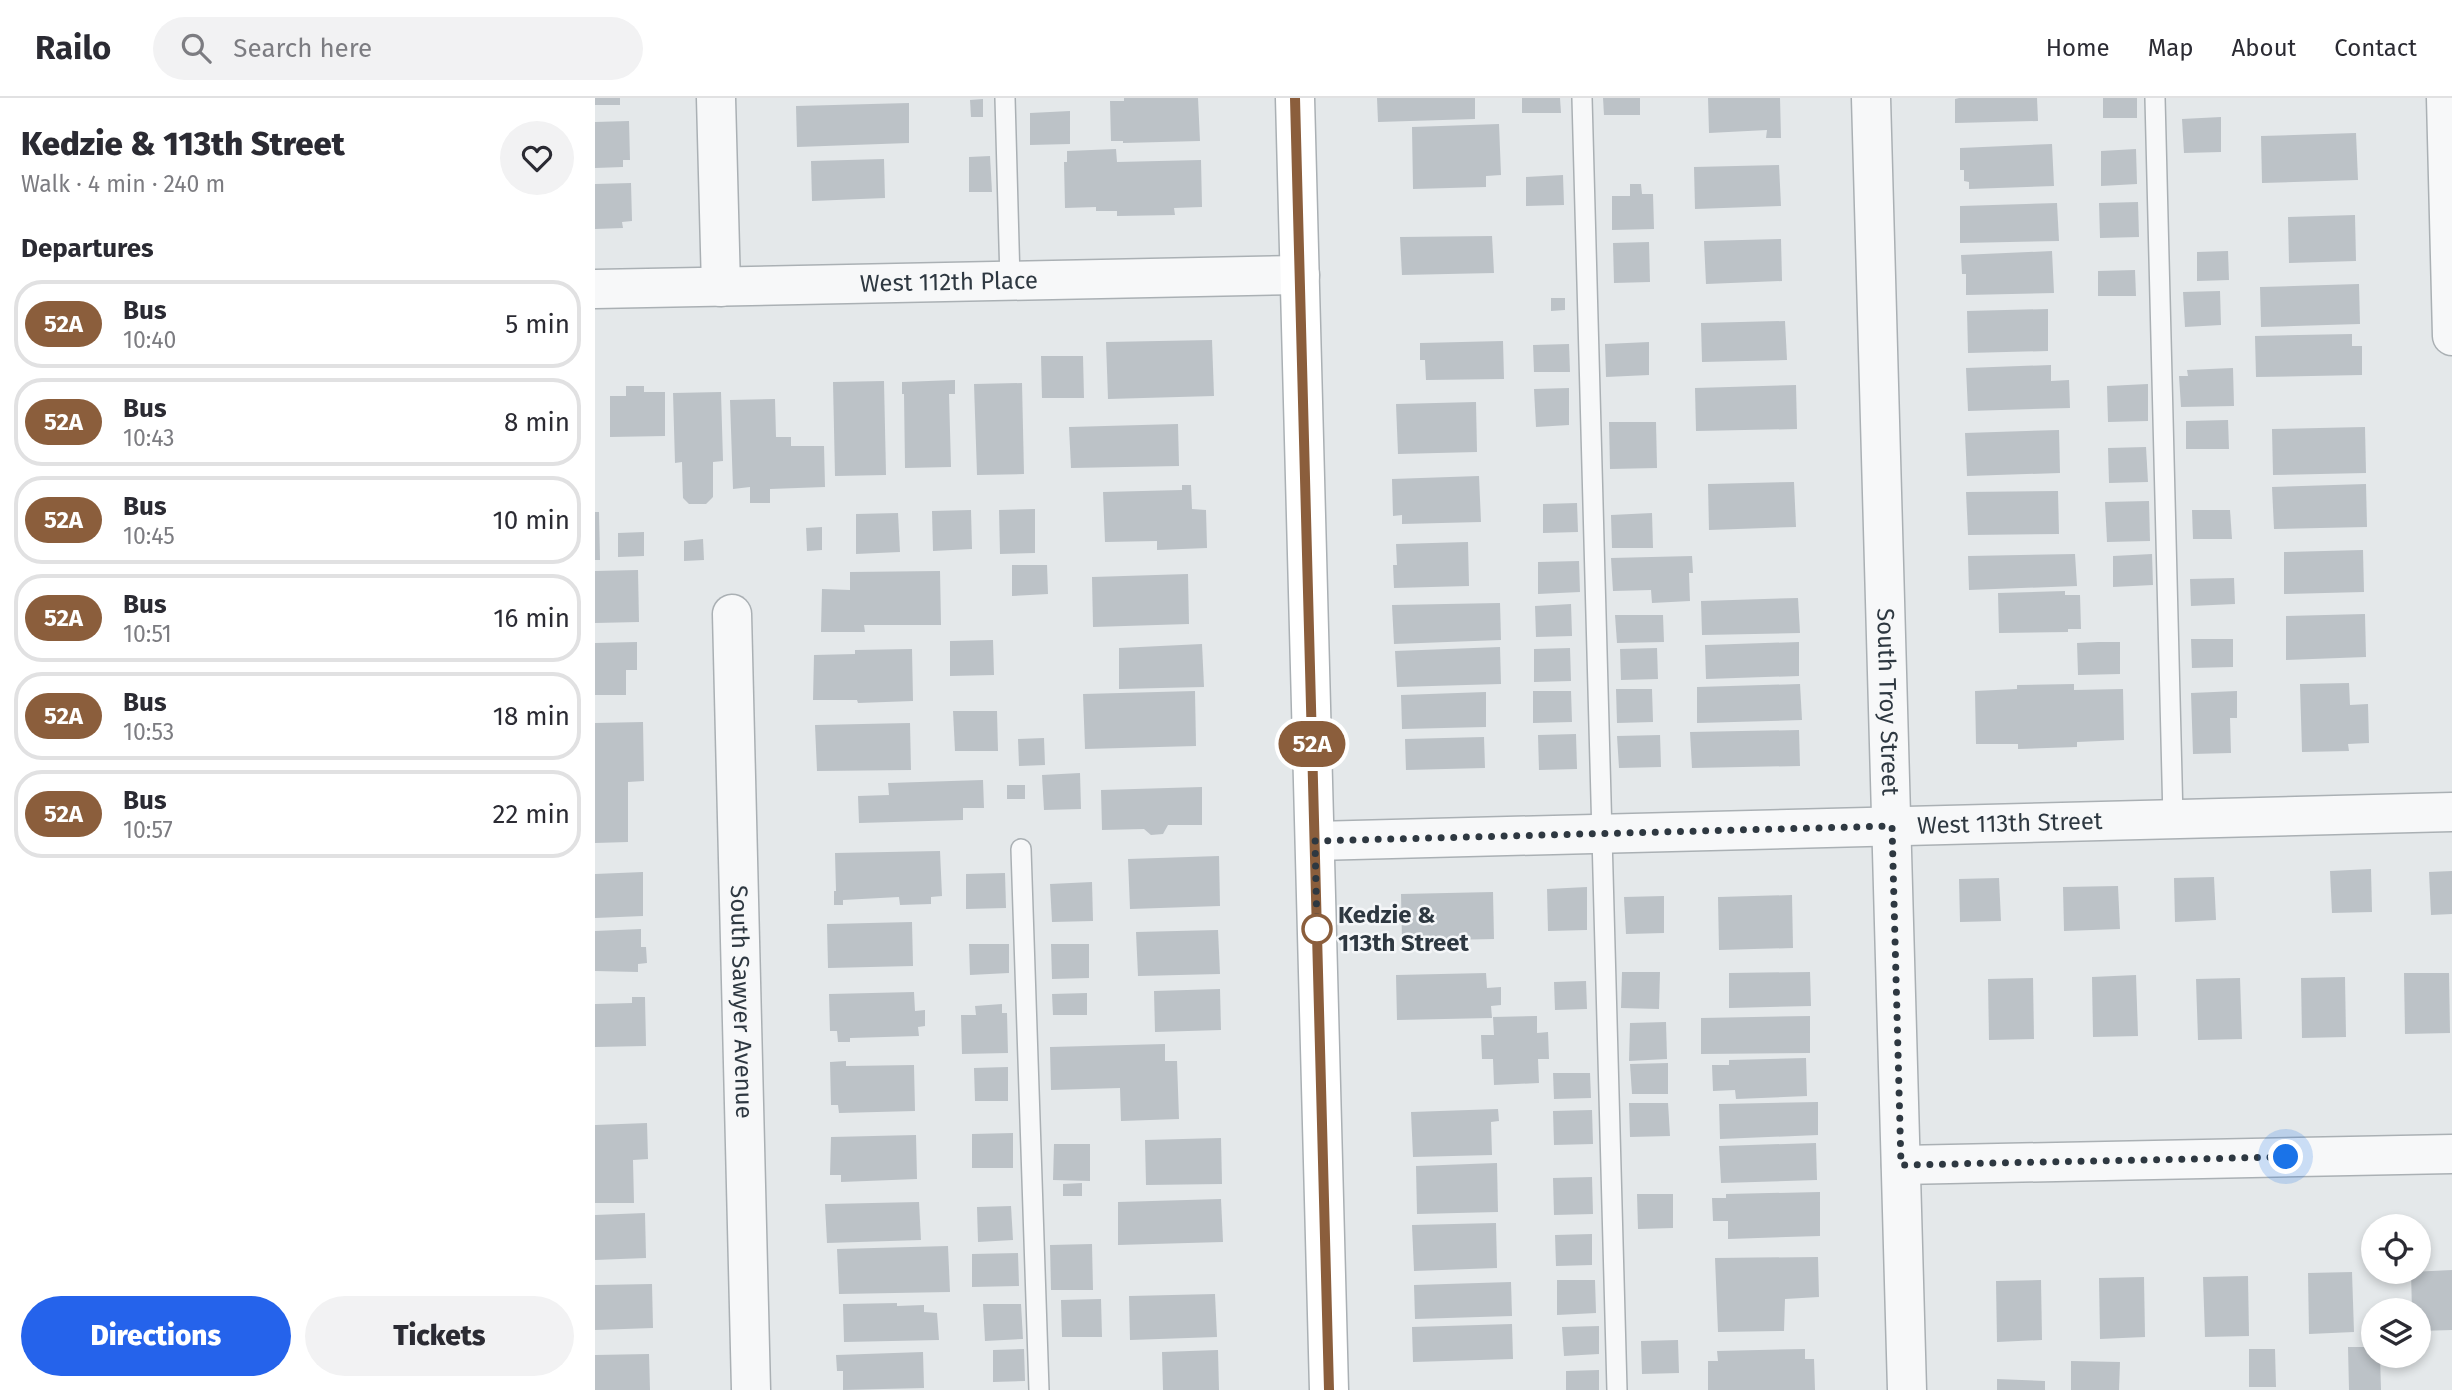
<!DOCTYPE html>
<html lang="en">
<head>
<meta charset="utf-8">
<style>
	body { margin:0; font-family:"Fira Sans",sans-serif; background:#f2f2f3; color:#2b2b33; height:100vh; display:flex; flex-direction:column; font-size:26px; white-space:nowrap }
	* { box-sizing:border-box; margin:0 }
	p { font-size:23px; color:#7c7c81 }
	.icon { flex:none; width:38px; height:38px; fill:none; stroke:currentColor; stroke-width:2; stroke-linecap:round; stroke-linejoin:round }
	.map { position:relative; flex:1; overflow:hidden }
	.side { display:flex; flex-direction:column; background:#fff; width:595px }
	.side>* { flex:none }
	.badge { padding:0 14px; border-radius:23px; font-size:24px; line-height:46px }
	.controls { position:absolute; left:1766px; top:1116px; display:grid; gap:14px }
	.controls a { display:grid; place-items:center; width:70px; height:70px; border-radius:50%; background:#fff; box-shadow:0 4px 10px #0003; font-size:35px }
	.you { position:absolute; width:35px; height:35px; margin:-18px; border:5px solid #fff; border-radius:50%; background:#1a73e8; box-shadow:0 0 0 10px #1a73e833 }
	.map>.badge { position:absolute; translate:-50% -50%; box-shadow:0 0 0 4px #fff }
	h2 { padding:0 21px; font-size:26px; line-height:63px }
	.round { display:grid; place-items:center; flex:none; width:74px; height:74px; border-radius:37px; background:#f2f2f3 }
	.head { display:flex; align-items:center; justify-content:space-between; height:119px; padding:0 21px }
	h1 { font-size:33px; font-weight:800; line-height:52px }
	.button { display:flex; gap:14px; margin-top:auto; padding:14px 21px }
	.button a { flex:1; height:80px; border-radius:42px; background:#2563eb; color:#fff; font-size:28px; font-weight:800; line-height:80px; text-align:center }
	.button a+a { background:#f2f2f3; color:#2b2b33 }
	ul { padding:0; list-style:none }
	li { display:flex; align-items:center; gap:21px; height:88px; margin:0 14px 10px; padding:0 7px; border:4px solid #e1e1e2; border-radius:28px }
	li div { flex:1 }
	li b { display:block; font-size:26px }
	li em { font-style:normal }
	li .badge { min-width:77px; font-weight:700; text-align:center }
	header { display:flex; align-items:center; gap:42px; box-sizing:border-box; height:98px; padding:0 35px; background:#fff; border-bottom:2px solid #e1e1e2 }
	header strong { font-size:33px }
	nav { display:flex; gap:38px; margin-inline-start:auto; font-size:24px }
	.search { width:490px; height:63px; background:#f2f2f3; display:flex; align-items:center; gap:18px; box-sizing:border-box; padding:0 24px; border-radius:38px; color:#7c7c81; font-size:26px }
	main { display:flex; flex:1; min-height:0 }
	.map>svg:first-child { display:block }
</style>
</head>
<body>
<header>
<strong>Railo</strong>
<div class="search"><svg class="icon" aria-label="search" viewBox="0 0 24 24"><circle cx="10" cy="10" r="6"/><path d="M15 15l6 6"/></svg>Search here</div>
<nav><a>Home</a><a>Map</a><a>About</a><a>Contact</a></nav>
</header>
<main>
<section class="side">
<div class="head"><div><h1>Kedzie &amp; 113th Street</h1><p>Walk · 4 min · 240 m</p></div><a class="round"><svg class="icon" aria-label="heart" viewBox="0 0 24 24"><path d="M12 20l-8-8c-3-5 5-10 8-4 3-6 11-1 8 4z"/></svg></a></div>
<h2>Departures</h2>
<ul>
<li><span class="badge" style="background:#8b5e3c;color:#fff">52A</span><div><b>Bus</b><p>10:40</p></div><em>5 min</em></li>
<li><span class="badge" style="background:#8b5e3c;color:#fff">52A</span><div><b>Bus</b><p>10:43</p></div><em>8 min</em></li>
<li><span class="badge" style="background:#8b5e3c;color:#fff">52A</span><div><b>Bus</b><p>10:45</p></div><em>10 min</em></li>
<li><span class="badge" style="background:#8b5e3c;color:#fff">52A</span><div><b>Bus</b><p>10:51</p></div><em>16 min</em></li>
<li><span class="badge" style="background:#8b5e3c;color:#fff">52A</span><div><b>Bus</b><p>10:53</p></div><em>18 min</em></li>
<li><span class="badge" style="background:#8b5e3c;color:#fff">52A</span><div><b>Bus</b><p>10:57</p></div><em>22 min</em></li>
</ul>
<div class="button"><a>Directions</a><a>Tickets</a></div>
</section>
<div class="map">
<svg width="1857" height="1292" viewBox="0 0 1857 1292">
	<rect width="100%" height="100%" fill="#e4e8ea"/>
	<g fill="#bcc2c7">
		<rect x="0" y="0" width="25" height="7"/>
		<path d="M529,0H603L605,43L528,45V43H516L515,3H529Z"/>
		<path d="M782,0H880V21L783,24Z"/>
		<path d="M927,0H965L966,15H927Z"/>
		<path d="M1008,0H1045V17H1009Z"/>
		<path d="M1113,0H1185L1186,40H1171L1172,32L1114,35Z"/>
		<path d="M1364,0H1442L1443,23L1360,25V1Z"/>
		<rect x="1508" y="0" width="34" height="20"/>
		<path d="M388,1V19H376L375,2Z"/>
		<path d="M314,5V45L202,49L201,8Z"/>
		<path d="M475,13V46L435,47V15Z"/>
		<path d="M1626,19V54L1589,55L1587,21Z"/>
		<path d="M34,23L35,62H28V69L0,70V24Z"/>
		<path d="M904,26L906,77L891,78V89L818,91L817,29Z"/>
		<path d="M1761,35L1763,82L1667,85L1666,38Z"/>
		<path d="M1457,46L1459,88L1374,91V84L1369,83V72H1365V50Z"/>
		<path d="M521,51L522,64L606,62L607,109L579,110L580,117L522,118V113H501V109L470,110L469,64H472V53Z"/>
		<path d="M1541,51L1542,86L1506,88V53Z"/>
		<path d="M395,58L397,94H374V59Z"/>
		<path d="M289,61L290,100L217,103L216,63Z"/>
		<path d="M1184,67L1186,108L1100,111L1099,69Z"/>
		<path d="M968,77L969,107L931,108V79Z"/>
		<path d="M36,85L37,123L27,124L28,130L0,131V86Z"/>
		<path d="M1035,86H1046L1047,96H1058L1059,131L1017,132V98H1035Z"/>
		<path d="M1543,104L1544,139L1505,140L1504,105Z"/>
		<path d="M1462,105L1464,143L1365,145V108Z"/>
		<path d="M1760,117L1761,163L1694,165L1693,119Z"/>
		<path d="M897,138L899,175L807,177L805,139Z"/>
		<path d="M1186,141L1187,183L1111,186L1109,143Z"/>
		<path d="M1054,144L1055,184L1019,185L1018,145Z"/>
		<path d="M1457,153L1459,195L1371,197V176H1367L1366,157Z"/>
		<path d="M1633,153L1634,182L1602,183V154Z"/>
		<path d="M1540,172L1541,198H1503V173Z"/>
		<path d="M1764,186L1765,226L1666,229L1665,189Z"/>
		<path d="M1625,193L1626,227L1590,229L1588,194Z"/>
		<path d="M956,200H970V212L956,213Z"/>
		<path d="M1453,211V253L1373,255L1372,213Z"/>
		<path d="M1190,223L1192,262L1107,264L1106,225Z"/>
		<path d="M1757,236V248H1767V277L1661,279L1660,238Z"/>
		<path d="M617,242L619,298L513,301L511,244Z"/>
		<path d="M908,243L909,281L831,282L830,262H825V245Z"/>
		<path d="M1054,244V277L1011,279L1010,246Z"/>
		<path d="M974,246L975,274H939L938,247Z"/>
		<path d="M446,258H488L489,300H447Z"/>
		<path d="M1456,267V283L1474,282L1475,310L1373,313L1371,270Z"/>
		<path d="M1638,270L1639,308L1586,309L1584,278H1593L1592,272Z"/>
		<path d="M360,282V296H354L356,369L310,370L309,296H307V284Z"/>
		<path d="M289,283L291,377L240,378L238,284Z"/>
		<path d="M427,285L429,376L382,377L379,286Z"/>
		<path d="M1553,286V323L1513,324L1512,288Z"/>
		<path d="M1201,287L1202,331L1101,333L1100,290Z"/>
		<path d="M31,288H49V294H70V338L15,339V298H31Z"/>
		<path d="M974,290V327L941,329L939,291Z"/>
		<path d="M126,294L128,363L118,364V399L111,406H94L88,400L87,364L80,365L78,295Z"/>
		<path d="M180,301L181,339H196V348H229L230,389L175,391V405H155V389L138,391L135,302Z"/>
		<path d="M881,304L882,354L803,356L801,306Z"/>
		<path d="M1633,322L1634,351H1591V323Z"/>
		<path d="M1014,324H1061L1062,370L1015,371Z"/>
		<path d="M583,326L584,368L476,370L474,329Z"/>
		<path d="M1770,329L1771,375L1678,377L1677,331Z"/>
		<path d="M1464,332L1465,375L1372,378L1370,335Z"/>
		<path d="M1551,349L1553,384L1514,385L1513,350Z"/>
		<path d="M884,378L886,424L807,426V417L798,418L797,381Z"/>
		<path d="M1199,384L1201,429L1114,432L1113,386Z"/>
		<path d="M1771,386L1772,429L1679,431L1677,389Z"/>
		<path d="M587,387H596L597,411L611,412L612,450L562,452V443L510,444L508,394L587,392Z"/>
		<path d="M1463,393L1464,436L1373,437L1371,394Z"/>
		<path d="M1554,403L1555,443L1512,444L1510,404Z"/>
		<path d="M982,405L983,434L948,435V406Z"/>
		<path d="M440,411V455L405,456L404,412Z"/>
		<path d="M376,412L377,451L338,453L337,413Z"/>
		<path d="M1597,412H1635L1637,441H1598Z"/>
		<path d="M0,414H4L5,462H0Z"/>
		<path d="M303,415L305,454L261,456V416Z"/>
		<path d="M1057,415L1058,450H1017L1016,417Z"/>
		<path d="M227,429V452L212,453L211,430Z"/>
		<path d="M49,434V458L23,459V435Z"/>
		<path d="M108,441L109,462L89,463V443Z"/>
		<path d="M873,444L874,488L799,490L798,467H802L801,446Z"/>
		<path d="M1768,452L1769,494L1689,496V454Z"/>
		<path d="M1480,456L1482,488L1374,492L1373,458Z"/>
		<path d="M1557,456L1558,487L1518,489V458Z"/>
		<path d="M1097,458L1098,475H1094L1095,503L1057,505L1056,492L1018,493L1016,460Z"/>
		<path d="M984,463L985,494L943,496V464Z"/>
		<path d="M417,467H452L453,496L417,498Z"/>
		<path d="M43,472L44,524L0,525V473Z"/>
		<path d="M345,473L346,527H269L270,534H226L227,491L255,492V474Z"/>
		<path d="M593,476L594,526L498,529L497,479Z"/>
		<path d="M1639,480L1640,506L1596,508L1595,481Z"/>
		<path d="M1470,493V497H1485L1486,531H1473V534L1404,535L1403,495Z"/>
		<path d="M1203,500L1205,535L1107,537L1106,503Z"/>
		<path d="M905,505L906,542L799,546L797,507Z"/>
		<path d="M976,506L977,538L941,539L940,508Z"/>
		<path d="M1770,516L1771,559L1691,562V518Z"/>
		<path d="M1020,517H1068L1069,544L1022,545Z"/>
		<path d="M1596,541H1638V569L1597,570Z"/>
		<path d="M398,542L399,577L355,578V543Z"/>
		<path d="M42,544V572H31V597H0V545Z"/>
		<path d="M1204,544V578L1111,581L1110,547Z"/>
		<path d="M1503,544H1525V576L1483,577L1482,545Z"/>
		<path d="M607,546L609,589L524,591V550Z"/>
		<path d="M905,549L906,586L802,589L800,553Z"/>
		<path d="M975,550L976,583L939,584V551Z"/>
		<path d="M1062,550L1063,581L1026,582L1025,551Z"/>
		<path d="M317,551L318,603L263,605L262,602H218L219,557L260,556V552Z"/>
		<path d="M1754,585L1755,607L1773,606L1774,645L1753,646L1754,653L1707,654L1705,586Z"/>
		<path d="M1205,586L1207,622L1102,625V589Z"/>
		<path d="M1479,586V592L1528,591L1529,642L1482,644V649L1423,651V646H1381L1380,593L1422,591V587Z"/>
		<path d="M1021,591H1057L1058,624L1022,625Z"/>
		<path d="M600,593L601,648L490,651L488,596Z"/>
		<path d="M938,593H976L977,624L938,625Z"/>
		<path d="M1642,593V620H1635L1636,655L1598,656L1596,595Z"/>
		<path d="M891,594V629L807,631L806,597Z"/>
		<path d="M358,613H402L403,653H360Z"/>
		<path d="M48,624L49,683L33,684V744L0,745V625Z"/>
		<path d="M315,625L316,672L222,673L220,627Z"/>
		<path d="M1204,632L1205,668L1097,670L1095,634Z"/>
		<path d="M981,636L982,671L944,672L943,637Z"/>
		<path d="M1065,637L1066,669L1024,670L1022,638Z"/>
		<path d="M889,639L890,670L811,672L810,641Z"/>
		<path d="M449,640L450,667L424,668L423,641Z"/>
		<path d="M485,675L486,711L449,712L447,677Z"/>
		<path d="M388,682L389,710H368V722L264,725L263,698L294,697L293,685Z"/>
		<rect x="412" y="687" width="18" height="14"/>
		<path d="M607,689V727H573L568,736L556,737L549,731L507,732L506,692Z"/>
		<path d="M345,753L347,798L336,799V806L305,807L304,799L248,802V807H239V793H241L240,755Z"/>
		<path d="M624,758L625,808L535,811L533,761Z"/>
		<path d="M1776,771L1777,814L1737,815L1735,773Z"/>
		<path d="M1857,773V816L1836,817L1834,774Z"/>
		<path d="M48,774V818L0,820V776Z"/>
		<path d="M410,775L411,810L371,811V776Z"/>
		<path d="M1619,779L1621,822L1580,824L1579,780Z"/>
		<path d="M1404,780L1406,823L1365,824L1364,781Z"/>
		<path d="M497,784L498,823L457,824L455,786Z"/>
		<path d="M1523,788L1525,831L1469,833L1468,789Z"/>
		<path d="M992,789V832L953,833L952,791Z"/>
		<path d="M898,794L899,841L807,843L806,796Z"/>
		<path d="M1197,797L1198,850L1124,852L1123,799Z"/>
		<path d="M1069,798V835L1031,836L1029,799Z"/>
		<path d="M317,824L318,868L233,870L232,826Z"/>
		<path d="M46,831V849H51L52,865L43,866V874L0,873V833Z"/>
		<path d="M623,832L625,876L543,878L541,834Z"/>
		<path d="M374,846H414V875L375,877Z"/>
		<path d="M456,846H494V880L457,881Z"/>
		<path d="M1027,874H1065L1064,911L1026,910Z"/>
		<path d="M1215,874L1216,908L1134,910V875Z"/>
		<path d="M891,875L892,890L906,889V907L896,908L897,920L802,922L801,877Z"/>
		<path d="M1809,875H1854L1855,935L1810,936Z"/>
		<path d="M1541,877L1543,938L1498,939L1497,879Z"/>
		<path d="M1750,879L1751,939L1707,940L1706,880Z"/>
		<path d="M1438,880L1439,941L1394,942L1393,881Z"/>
		<path d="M1645,880L1647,941L1603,942L1601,881Z"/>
		<path d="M991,883L992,911L960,912L959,884Z"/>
		<path d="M625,891L626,932L560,934L559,893Z"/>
		<path d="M319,894L320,913L330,912V928L323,929L324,938L255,940V944H243L242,933H235L234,896Z"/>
		<path d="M492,895V917H458L457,896Z"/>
		<path d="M37,899H50L51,948L0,949V906L37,905Z"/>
		<path d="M407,906V915H412L413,955L367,956L366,917H381L380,908Z"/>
		<path d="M942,918V935L953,934L954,961H943L944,985L899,987L898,961H887L886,937H899L898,919Z"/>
		<path d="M1215,918V955L1106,956V920Z"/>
		<path d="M1071,924L1072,961L1034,963L1035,925Z"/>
		<path d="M570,946V963H582L584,1021L526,1023L525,990L456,992L455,949Z"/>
		<path d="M1211,960L1212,998L1141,1001L1140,992L1118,993L1117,967H1134V962Z"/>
		<path d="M251,963V968L319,967L320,1013L244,1015L243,1007H236L235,964Z"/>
		<path d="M1073,965V996H1037L1035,966Z"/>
		<path d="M413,969V1003H380L379,970Z"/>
		<path d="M958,975H995L996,1000L959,1001Z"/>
		<path d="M1223,1004V1037L1125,1041L1124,1006Z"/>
		<path d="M1034,1005H1073L1075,1038L1035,1039Z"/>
		<path d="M903,1011L904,1023L896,1024L897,1057L818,1059L816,1014Z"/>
		<path d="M997,1012L998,1046L959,1047L958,1013Z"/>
		<path d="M52,1025L53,1061L38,1062L39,1105H0V1027Z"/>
		<path d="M418,1035V1070H377V1036Z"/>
		<path d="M321,1037L322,1081L246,1084V1077H235L236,1039Z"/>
		<path d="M626,1040L627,1086L551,1087L550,1042Z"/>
		<path d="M1221,1045L1222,1082L1126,1085L1124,1048Z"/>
		<path d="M459,1046H495V1083L458,1082Z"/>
		<path d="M902,1065L903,1114L822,1116L821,1068Z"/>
		<path d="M997,1079L998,1116L959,1117L958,1080Z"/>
		<path d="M487,1085V1098H468V1086Z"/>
		<path d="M1225,1094V1138L1133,1141V1123H1118L1117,1100H1131V1096Z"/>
		<path d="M1042,1096H1078V1130L1043,1131Z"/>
		<path d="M626,1101L628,1144L523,1147V1104Z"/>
		<path d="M324,1104L326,1142L232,1145L230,1106Z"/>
		<path d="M416,1108L418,1142L383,1144L382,1109Z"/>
		<path d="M50,1115L51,1160L0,1162V1117Z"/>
		<path d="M901,1125L902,1170L819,1173L817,1127Z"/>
		<path d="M997,1136V1167L961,1168L960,1137Z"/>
		<path d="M497,1146L498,1192H456L455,1147Z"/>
		<path d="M353,1148L355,1194L244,1196L242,1151Z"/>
		<path d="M423,1155L424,1188L377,1189V1156Z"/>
		<path d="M1223,1159L1224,1199L1190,1201L1189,1233L1123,1234L1120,1160Z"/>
		<path d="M1857,1172V1232L1824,1233V1213H1817L1816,1174Z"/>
		<path d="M1757,1174L1759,1234L1714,1236L1713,1175Z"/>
		<path d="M1653,1178L1654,1238L1610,1239L1608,1179Z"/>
		<path d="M1549,1179L1550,1239L1505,1241L1504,1180Z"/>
		<path d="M962,1182H1000L1001,1215L962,1217Z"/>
		<path d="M1446,1182L1447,1242L1402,1244L1401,1183Z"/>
		<path d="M916,1184L917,1218L820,1221L819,1187Z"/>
		<path d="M57,1186L58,1230L0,1232V1187Z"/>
		<path d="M620,1196L622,1239L535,1242L534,1198Z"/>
		<path d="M506,1201L507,1239H467L466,1202Z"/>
		<path d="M302,1205V1208L329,1207V1214L342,1215L344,1242L249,1244L248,1206Z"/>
		<path d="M388,1206H426L428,1241L390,1243Z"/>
		<path d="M917,1226L918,1261L818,1264L817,1229Z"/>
		<path d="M1004,1228V1256L969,1258L967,1229Z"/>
		<path d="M1083,1242L1084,1275L1047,1276L1046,1243Z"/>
		<path d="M1753,1249H1778V1258H1785L1786,1292H1754Z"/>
		<path d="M429,1251L430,1283L398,1284V1252Z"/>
		<path d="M1210,1251V1261H1219L1220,1292H1113V1263H1123L1122,1253Z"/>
		<path d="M1654,1251H1680L1681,1289H1654Z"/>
		<path d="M623,1252L624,1292H568L567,1254Z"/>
		<path d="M328,1254L329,1290L248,1292V1273H242L241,1257Z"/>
		<path d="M54,1256L55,1292H0V1257Z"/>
		<path d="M1476,1263L1525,1264L1524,1292H1476Z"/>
		<path d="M1004,1272V1292H971V1273Z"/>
		<path d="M1402,1281L1450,1283V1292H1402Z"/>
	</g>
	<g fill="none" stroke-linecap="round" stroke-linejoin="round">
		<g stroke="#aab0b4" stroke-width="22">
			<g id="lane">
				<path d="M410,0L415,183"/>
				<path d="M987,0L1022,1292"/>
				<path d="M1560,0L1578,721"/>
				<path d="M426,751L444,1292"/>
			</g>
		</g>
		<g stroke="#aab0b4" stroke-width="41">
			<g id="street">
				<path d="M121,0L126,189"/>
				<path id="s1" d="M1276,0L1312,1292"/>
				<path d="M1851,0L1857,238"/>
				<path id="s2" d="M0,191L705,177"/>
				<path id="s3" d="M137,516L156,1292"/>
				<path id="s4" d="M720,743L1857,714"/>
				<path d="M1306,1067L1857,1056"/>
			</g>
		</g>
		<g stroke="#aab0b4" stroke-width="41">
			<path id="secondary" d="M700,0L734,1292"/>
		</g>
		<use href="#lane" stroke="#f7f8f9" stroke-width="19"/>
		<use href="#street" stroke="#f7f8f9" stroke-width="38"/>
		<use href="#secondary" stroke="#fff" stroke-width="38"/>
	</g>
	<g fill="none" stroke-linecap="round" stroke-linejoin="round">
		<g stroke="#fff" stroke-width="16">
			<path id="line" d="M700,0L734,1292"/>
		</g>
		<use href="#line" stroke="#8b5e3c" stroke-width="10"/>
		<path stroke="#2e3841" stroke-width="7" stroke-dasharray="0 12.6" d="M722,831L720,743L1297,728L1306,1067L1691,1059"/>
	</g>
	<circle fill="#fff" stroke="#8b5e3c" stroke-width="3.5" cx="722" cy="831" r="14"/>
	<g text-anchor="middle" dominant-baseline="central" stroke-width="5" stroke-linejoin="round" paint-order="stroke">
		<g font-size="24" fill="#2e3841" stroke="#f4f6f8">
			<text stroke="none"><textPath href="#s2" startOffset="354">West 112th Place</textPath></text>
			<text stroke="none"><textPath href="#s1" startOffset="604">South Troy Street</textPath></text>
			<text stroke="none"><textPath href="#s4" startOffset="695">West 113th Street</textPath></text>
			<text stroke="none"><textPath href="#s3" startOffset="388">South Sawyer Avenue</textPath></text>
		</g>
		<g font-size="24" font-weight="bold" fill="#2e3841" stroke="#f4f6f8" text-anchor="start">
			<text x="743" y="817">Kedzie &amp;<tspan x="743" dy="28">113th Street</tspan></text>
		</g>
	</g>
</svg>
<div class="controls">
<a><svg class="icon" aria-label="locate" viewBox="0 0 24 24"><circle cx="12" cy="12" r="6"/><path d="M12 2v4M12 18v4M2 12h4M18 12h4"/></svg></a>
<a><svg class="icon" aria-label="layers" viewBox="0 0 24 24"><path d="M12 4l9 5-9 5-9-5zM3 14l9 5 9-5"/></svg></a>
</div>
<div class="you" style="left:1691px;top:1059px"></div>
<b class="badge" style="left:717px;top:646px;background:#8b5e3c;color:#fff">52A</b>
</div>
</main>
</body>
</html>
